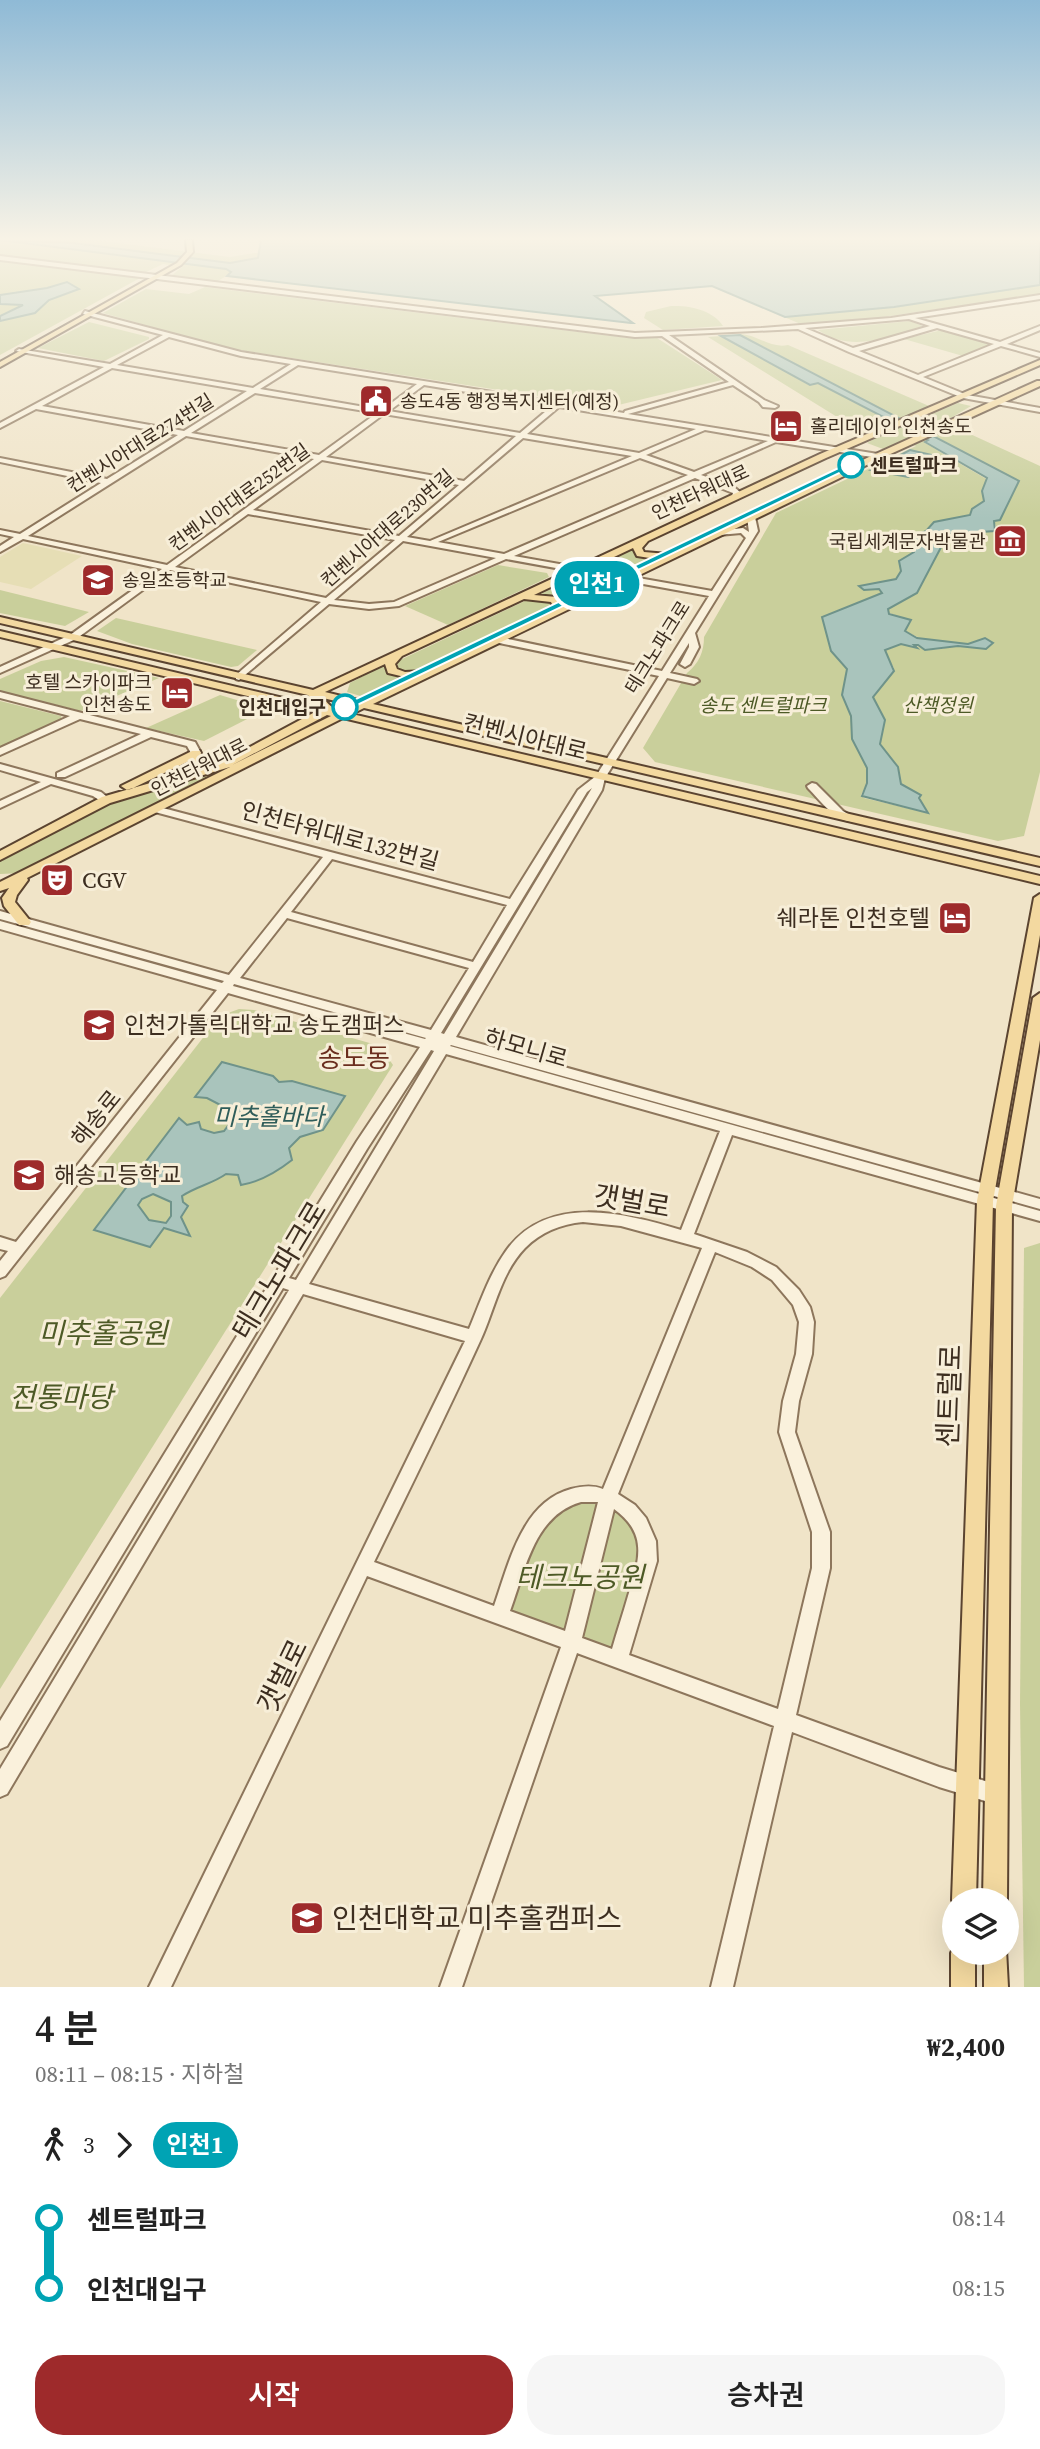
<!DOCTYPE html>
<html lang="ko">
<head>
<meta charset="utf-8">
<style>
	body { margin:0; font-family:"Source Serif 4","Noto Sans KR",serif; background:#f6f6f6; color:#222; height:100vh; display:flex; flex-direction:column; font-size:26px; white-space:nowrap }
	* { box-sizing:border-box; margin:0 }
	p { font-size:23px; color:#767676 }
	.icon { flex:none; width:38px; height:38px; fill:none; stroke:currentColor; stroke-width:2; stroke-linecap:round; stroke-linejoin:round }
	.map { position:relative; height:1987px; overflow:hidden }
	.panel { display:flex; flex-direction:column; background:#fff; flex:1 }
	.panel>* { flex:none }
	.badge { padding:0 14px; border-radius:23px; font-size:24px; line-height:46px }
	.fabs { position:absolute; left:942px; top:1888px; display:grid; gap:14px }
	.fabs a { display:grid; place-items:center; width:77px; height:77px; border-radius:50%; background:#fff; box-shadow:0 7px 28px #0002; font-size:35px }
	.map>.badge { position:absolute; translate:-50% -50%; box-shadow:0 0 0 4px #fff }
	.legs { display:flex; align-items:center; gap:10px; height:77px; padding:0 35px; font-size:23px }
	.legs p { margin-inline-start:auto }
	.overview { display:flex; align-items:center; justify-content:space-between; height:119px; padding:0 35px }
	h1 { font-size:38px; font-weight:600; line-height:52px }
	.action { display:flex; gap:14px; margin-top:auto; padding:14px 35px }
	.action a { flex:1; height:80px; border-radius:28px; background:#9e2a2b; color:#fff; font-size:28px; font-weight:600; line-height:80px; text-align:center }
	.action a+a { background:#f6f6f6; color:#222 }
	ul { padding:0 35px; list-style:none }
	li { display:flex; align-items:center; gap:24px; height:70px; font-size:26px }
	li i { display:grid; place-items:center; width:10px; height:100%; margin:0 9px; background:currentColor }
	li i::after { content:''; width:18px; height:18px; margin:-9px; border:5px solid; border-radius:50%; background:#fff }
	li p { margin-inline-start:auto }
	li:first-child i { background:linear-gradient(#0000 50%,currentColor 0) }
	li:last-child i { background:linear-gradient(currentColor 50%,#0000 0) }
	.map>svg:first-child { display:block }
</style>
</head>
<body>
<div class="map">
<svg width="1040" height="1987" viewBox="0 0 1040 1987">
	<rect width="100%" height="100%" fill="#f0e4c8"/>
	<path fill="#e6deb5" d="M23,543L82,556L31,589L0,582V557Z"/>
	<g fill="#c9cf9b">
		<path d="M0,240H94L230,257L261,252L258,258L216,282L170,277L182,267L163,264L144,273L0,256Z"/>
		<path d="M0,260L138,277L140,278L0,355Z"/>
		<path d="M1040,285V294L856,321L803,325L784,317L894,307Z"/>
		<path d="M205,287L629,338H657L722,380L610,407L226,348L103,313L146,289L189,294Z"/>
		<path d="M671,306C689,305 713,310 723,326L663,330L644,318L646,312Z"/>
		<path d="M910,321L925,327C889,336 852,354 818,330Z"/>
		<path d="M89,322L149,337V339L104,361L38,348Z"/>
		<path d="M942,330L989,343L990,345L963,356L904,339Z"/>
		<path d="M739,334C757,334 770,349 788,345L929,406L917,411L927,416L958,403L971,406L944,422L1040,466V772L1024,836L998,841L655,762L643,748L687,673C699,663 704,652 704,637L776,513L916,446L901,441L883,449L867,443L883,434L871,430L863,433L708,337L721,336L809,385L817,383L929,441L925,443L988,480L982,491L984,501L972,509L970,515L934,522L926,531L913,537L914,552L901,560V571L896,579L860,586L864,590L879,589L883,593L831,651L847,669L842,695L851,716L852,739L867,768V783L861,795L864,798L928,813L919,798L920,795L901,784L898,767L880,744L885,720L873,697L894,668L884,651C894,640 915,643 925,650L942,649L957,643L928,640L944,644L934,647L912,643L926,641L905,631L911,621L887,612L890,607L917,593L948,534L997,529L994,521L1000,519L1019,481Z"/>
		<path d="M635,546L638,555L658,558L622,574L604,570L605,563Z"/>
		<path d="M498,565L547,573L549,577L448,625L405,606Z"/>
		<path d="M574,578L592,581L595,587L563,602L541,594Z"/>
		<path d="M0,590L89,612L65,626L0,613Z"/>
		<path d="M539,597L548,599L555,605L550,610L419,672L397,669L398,661L527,600Z"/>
		<path d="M116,618L257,650L238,666L231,667L132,644L97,631Z"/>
		<path d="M64,657L159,678L81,711L0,691V679L41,661Z"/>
		<path d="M382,666L394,675L407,678L364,697L347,692L350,683Z"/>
		<path d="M220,695L267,709L204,741L146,728Z"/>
		<path d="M0,701L61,716L62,720L0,748Z"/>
		<path d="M232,766L23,873L0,874V862L106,804Z"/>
		<path d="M239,1009L254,1010L380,1046L393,1065L0,1689V1298L220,1016Z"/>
		<path d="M1040,1243V1987H1024L1020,1704L1024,1248Z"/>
		<path d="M593,1495L645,1526L618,1659L499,1616L537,1522Z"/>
	</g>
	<g fill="#a9c4bc" stroke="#6f938a" stroke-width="2" fill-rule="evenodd">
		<path d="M0,240L73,243L230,263L258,258L261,240H1040V285L894,307L785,317L712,286L595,296L633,323H631L227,276L231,272L226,269Z"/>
		<path d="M67,282L79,289L49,300L35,313L0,321V316L23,305L0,304V295L47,288Z"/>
		<path d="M740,335L1019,481L1000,520L994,521L995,531L948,534L917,593L888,609L889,614L911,620L905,631L917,638L968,644L985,638L993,643L986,649L958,646L925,650L918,645H914L917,648L901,644L885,650L894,671L873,697L885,720L880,744L898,767L901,784L921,795L919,798L928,813L862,796L867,783V768L852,739L851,716L842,695L847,669L831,651L822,617L882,593L879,589L864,590L859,586L896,579L901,571L899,561L914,552L913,537L926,531L934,522L970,515L972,509L984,501L982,491L987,478L925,442L928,440L818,383L810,385L721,336Z"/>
		<path d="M910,450L945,458L908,477L871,470Z"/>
		<path d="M222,1062L273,1076L279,1082L292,1081L345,1096L323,1130L300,1137L289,1148L292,1160C278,1171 259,1182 241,1185L238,1175L226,1174C212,1184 197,1186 182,1196L183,1202L188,1206L181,1217L190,1236L164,1228L150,1247L94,1230L179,1118L187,1125L199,1122L201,1129L214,1133L224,1131L233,1119L232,1111L207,1098L195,1097ZM153,1194L171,1202V1216L166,1223L149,1220L138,1205L142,1199Z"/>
	</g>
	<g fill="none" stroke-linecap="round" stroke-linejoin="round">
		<g stroke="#8d765c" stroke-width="4">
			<g id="minor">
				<path d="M0,256L635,333L761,328L891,318L1040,295V299L915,318L1000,342L1040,326V330L1007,344L1040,353V357L1001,346L923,377L967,395L1040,408V412L963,398L849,352L798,329L669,335L764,400L778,406L775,408L763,407L759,402L733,385L628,414L878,454L882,456L878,458L776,442L701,475L733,486L741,493L737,499H731L733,493L695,478L514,556L712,591L746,538L741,533L719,535H716V531L743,528L749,532L747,517L751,515L755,517L758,531L695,633L699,647L690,664L685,667L680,664L689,647V643L670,673L697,679L699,681L694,684L667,678L605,778L602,790L456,1037L1040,1199V1209L451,1045L450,1046L1040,1211V1221L732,1135L694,1234L747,1252L776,1267L799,1290L810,1307L814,1322L812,1354L799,1401L795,1432L830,1532V1568L796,1715L939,1767L995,1784L1002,1787L1005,1794L1002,1801L995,1804L939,1787L792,1732L733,1987H711L774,1726L577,1653L462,1987H440L561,1647L367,1576L171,1987H149L465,1341L303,1294L7,1794L0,1797V1769L289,1290L283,1288L7,1746L0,1749V1721L357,1141L420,1047L228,993L5,1276L0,1278V1261L8,1251L0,1249V1237L16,1242L217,990L0,929V921L222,983L224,981L0,919V911L229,975L323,857L155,812L154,810L159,807L510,899L578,790L596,776L659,676L499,643L494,640L499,637L662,671L709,596L506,559L399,606L369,609L329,604L239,680L236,679V675L321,602L170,570L76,639L0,673V667L70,635L162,569L23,539L0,552V546L14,537L0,534V530L20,534L101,483L0,462V458L107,479L178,435L36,409L0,428V423L104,367L16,351L19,349L110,364L163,335L83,314L85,311L241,352L624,413L625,411L729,382L662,336L635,337L0,260ZM909,319L930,326L853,348L805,328ZM937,328L994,344L918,375L859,351ZM169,337L241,356L291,364L253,388L117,365ZM298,365L417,384L382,410L260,389ZM112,368L247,391L184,431L42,406ZM424,385L552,406L520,433L389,411ZM255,393L377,413L319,455L191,433ZM559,407L696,429L639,453L527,434ZM384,414L516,436L464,481L326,457ZM705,430L768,441L694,472L646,455ZM186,436L314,459L167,565L28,536ZM523,438L632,456L430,541L407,537ZM640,458L688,475L504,554L438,542ZM322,460L459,485L399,536L253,510ZM248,514L395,540L326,598L175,567ZM403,541L496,558L394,602L369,604L334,600ZM592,788L444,1034L441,1033L587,792ZM332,859L507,905L473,962L291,912ZM287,918L469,968L431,1030L240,978ZM234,984L426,1038L425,1039L233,986ZM431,1050L434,1051L296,1280L289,1278L367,1149ZM446,1054L720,1131L681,1230C624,1213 547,1193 506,1251C489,1275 480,1303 469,1329L309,1284ZM583,1222L621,1226L702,1248L603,1489C593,1485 582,1486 571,1489C522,1502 509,1563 494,1606L374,1562C410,1488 447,1414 481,1339C495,1308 501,1273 525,1248C541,1232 561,1224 583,1222ZM715,1252L752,1267L772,1280L793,1305L799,1322L796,1354L783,1401L779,1432L812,1532V1568L778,1709L629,1655L657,1561L656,1541L646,1518L635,1505L618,1494ZM581,1502H598L565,1631L510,1611C525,1571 534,1515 581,1502ZM614,1509C649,1534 639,1561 628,1596C623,1614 617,1631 612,1649L582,1638Z"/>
				<path d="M0,692L195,742L201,753L196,756L192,755L187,746L151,737L65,777H57V773L141,734L80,719L0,755V748L70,716L0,698Z"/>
				<path d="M0,764L101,792L111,800L110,802H102L93,796L51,784L0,808V801L41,782L0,770Z"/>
				<path d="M812,783L816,784L843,811L856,819L855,821C836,823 821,801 808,788L807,786Z"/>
			</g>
		</g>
		<g stroke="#5b4430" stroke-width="4">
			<g id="major">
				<path d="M186,240H192L193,252L181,265L0,367V362L177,263L187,252Z"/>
				<path d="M1040,360V365L826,458L648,541L642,548L644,552L668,554L869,457L1037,381H1040V386L875,461L373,704L1040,858V866L364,708L352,714L1040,876V884L343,718L27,878L28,880L17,895L15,902L31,922L29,925H19L4,906L2,898L9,888L0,891V882L230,767L110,803L0,860V851L102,797L202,768L196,766L191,760L131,789L127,790L121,786L192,751H200L203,761L222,762L315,712L0,637V631L317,706L308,695L0,623V617L313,690L820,454ZM633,548L637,556L656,559L562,605L557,597L534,595ZM524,599L551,602L553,606L549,611L423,671L405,672L397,669L395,664L402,656ZM385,664L388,673L409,678L362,701L325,692ZM323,698L352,705C337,712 333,710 323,698ZM327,715L331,716L232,765Z"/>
				<path d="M1040,894V935L993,1201L976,1900H954V1904L952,1900L977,1201L1034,898Z"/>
				<path d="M1040,993V1040L1012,1206L1007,1900H983L996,1206L1033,998Z"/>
				<path d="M954,1946V1953H975V1987H951V1953Z"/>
				<path d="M1006,1949L1008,1987H984V1953H1006Z"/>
			</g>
		</g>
		<use href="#minor" fill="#faf1dc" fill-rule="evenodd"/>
		<use href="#major" fill="#f3d9a0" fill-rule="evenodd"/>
	</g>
	<linearGradient id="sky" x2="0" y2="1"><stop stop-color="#8fbad6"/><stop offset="0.46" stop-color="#f8f3e6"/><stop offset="1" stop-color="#f8f3e6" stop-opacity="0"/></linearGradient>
	<rect width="1040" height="519" fill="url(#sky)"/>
	<path fill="#00a3b4" stroke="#fff" stroke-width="2" d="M851,462L854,466L349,709L339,707Z"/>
	<defs>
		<g id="civic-square" transform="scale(1.75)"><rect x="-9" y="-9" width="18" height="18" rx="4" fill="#9e2a2b" stroke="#f7eed8"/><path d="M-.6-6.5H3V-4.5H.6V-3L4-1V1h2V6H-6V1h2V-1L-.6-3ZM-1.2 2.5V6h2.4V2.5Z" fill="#fff"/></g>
		<g id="hotel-square" transform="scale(1.75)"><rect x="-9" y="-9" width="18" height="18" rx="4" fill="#9e2a2b" stroke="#f7eed8"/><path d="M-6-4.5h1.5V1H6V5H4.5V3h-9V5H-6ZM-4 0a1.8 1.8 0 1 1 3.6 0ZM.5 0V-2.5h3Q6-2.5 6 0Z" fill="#fff"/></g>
		<g id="museum-square" transform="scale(1.75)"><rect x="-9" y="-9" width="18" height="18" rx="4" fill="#9e2a2b" stroke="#f7eed8"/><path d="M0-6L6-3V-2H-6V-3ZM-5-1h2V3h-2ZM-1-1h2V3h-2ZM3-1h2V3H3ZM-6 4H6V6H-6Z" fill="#fff"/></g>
		<g id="school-square" transform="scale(1.75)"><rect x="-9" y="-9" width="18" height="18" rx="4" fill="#9e2a2b" stroke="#f7eed8"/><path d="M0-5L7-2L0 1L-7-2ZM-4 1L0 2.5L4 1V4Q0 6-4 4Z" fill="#fff"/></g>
		<g id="theatre-square" transform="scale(1.75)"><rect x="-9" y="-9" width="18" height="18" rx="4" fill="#9e2a2b" stroke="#f7eed8"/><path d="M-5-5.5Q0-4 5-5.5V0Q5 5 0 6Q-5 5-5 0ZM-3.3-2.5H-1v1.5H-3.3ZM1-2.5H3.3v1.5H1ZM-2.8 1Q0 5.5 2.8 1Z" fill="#fff"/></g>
		<g id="university-square" transform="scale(1.75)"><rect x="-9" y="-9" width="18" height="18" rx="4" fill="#9e2a2b" stroke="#f7eed8"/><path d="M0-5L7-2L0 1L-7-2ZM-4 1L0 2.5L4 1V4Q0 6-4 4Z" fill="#fff"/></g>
	</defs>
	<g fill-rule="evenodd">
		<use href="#civic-square" x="376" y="401"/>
		<use href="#hotel-square" x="786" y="426"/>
		<use href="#museum-square" x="1010" y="541"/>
		<use href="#school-square" x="98" y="580"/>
		<use href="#hotel-square" x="177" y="693"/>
		<use href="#theatre-square" x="57" y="880"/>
		<use href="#hotel-square" x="955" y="918"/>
		<use href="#school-square" x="99" y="1025"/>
		<use href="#school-square" x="29" y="1175"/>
		<use href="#university-square" x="307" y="1918"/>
	</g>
	<g fill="#fff" stroke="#00a3b4" stroke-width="3.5">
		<circle cx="851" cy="465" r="12"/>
		<circle cx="345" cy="707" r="12"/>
	</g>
	<g text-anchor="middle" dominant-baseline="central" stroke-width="6" stroke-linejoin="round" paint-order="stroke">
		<g font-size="19" fill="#3d2e20" stroke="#f7eed8" text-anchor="start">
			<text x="400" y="401">송도4동 행정복지센터(예정)</text>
			<text x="810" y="426">홀리데이인 인천송도</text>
			<text x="986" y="541" text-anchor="end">국립세계문자박물관</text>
			<text x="122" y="580">송일초등학교</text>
			<text x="152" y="682" text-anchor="end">호텔 스카이파크<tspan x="152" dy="22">인천송도</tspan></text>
		</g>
		<g font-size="19" fill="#3d2e20" stroke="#f7eed8">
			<text transform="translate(140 443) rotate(-32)">컨벤시아대로274번길</text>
			<text transform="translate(700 492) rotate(-25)">인천타워대로</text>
			<text transform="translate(239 497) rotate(-36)">컨벤시아대로252번길</text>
			<text transform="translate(387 528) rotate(-41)">컨벤시아대로230번길</text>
			<text transform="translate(657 647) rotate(-58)">테크노파크로</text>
			<text transform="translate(199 767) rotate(-27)">인천타워대로</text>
		</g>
		<g font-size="19" font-weight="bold" fill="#3d2e20" stroke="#f7eed8" text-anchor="start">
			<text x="870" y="465">센트럴파크</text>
			<text x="326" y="707" text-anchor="end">인천대입구</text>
		</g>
		<g font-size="19" font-style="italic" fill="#4d5a26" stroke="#f7eed8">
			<text x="763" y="705">송도 센트럴파크</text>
			<text x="938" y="705">산책정원</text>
		</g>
		<g font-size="23" fill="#3d2e20" stroke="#f7eed8">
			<text transform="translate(525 737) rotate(14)">컨벤시아대로</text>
			<text transform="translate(340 836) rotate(15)">인천타워대로132번길</text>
			<text transform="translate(526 1048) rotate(16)">하모니로</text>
			<text transform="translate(96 1118) rotate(-51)">해송로</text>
		</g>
		<g font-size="23" fill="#3d2e20" stroke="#f7eed8" text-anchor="start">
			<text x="82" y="880">CGV</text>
			<text x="930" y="918" text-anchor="end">쉐라톤 인천호텔</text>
			<text x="124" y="1025">인천가톨릭대학교 송도캠퍼스</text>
			<text x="54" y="1175">해송고등학교</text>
		</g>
		<g font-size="24" font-style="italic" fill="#2f5d5a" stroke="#f7eed8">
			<text x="269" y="1116">미추홀바다</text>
		</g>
		<g font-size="26" fill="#6b2e1e" stroke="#f7eed8">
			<text x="354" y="1058">송도동</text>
		</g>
		<g font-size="28" fill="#3d2e20" stroke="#f7eed8">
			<text transform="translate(632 1201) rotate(10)">갯벌로</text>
			<text transform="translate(279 1270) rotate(-59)">테크노파크로</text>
			<text transform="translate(949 1396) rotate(-88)">센트럴로</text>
			<text transform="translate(282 1676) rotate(-64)">갯벌로</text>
		</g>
		<g font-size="28" font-style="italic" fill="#4d5a26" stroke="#f7eed8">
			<text x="103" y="1333">미추홀공원</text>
			<text x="61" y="1397">전통마당</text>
			<text x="580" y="1577">테크노공원</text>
		</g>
		<g font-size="28" fill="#3d2e20" stroke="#f7eed8" text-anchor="start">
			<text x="332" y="1918">인천대학교 미추홀캠퍼스</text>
		</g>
	</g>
</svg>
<div class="fabs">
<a><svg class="icon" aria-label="layers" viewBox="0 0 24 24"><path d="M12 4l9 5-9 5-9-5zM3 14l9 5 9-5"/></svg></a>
</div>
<b class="badge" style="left:597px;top:584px;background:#00a3b4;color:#fff">인천1</b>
</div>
<section class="panel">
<div class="overview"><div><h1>4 분</h1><p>08:11 – 08:15 · 지하철</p></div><b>₩2,400</b></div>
<div class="legs"><svg class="icon" aria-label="walk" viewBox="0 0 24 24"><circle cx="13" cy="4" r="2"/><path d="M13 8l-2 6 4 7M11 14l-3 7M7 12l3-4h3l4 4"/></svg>3<svg class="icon" aria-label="forward" viewBox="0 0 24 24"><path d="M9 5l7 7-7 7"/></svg><b class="badge" style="background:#00a3b4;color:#fff">인천1</b></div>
<ul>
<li><i style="color:#00a3b4"></i><b>센트럴파크</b><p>08:14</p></li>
<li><i style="color:#00a3b4"></i><b>인천대입구</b><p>08:15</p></li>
</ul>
<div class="action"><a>시작</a><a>승차권</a></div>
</section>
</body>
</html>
